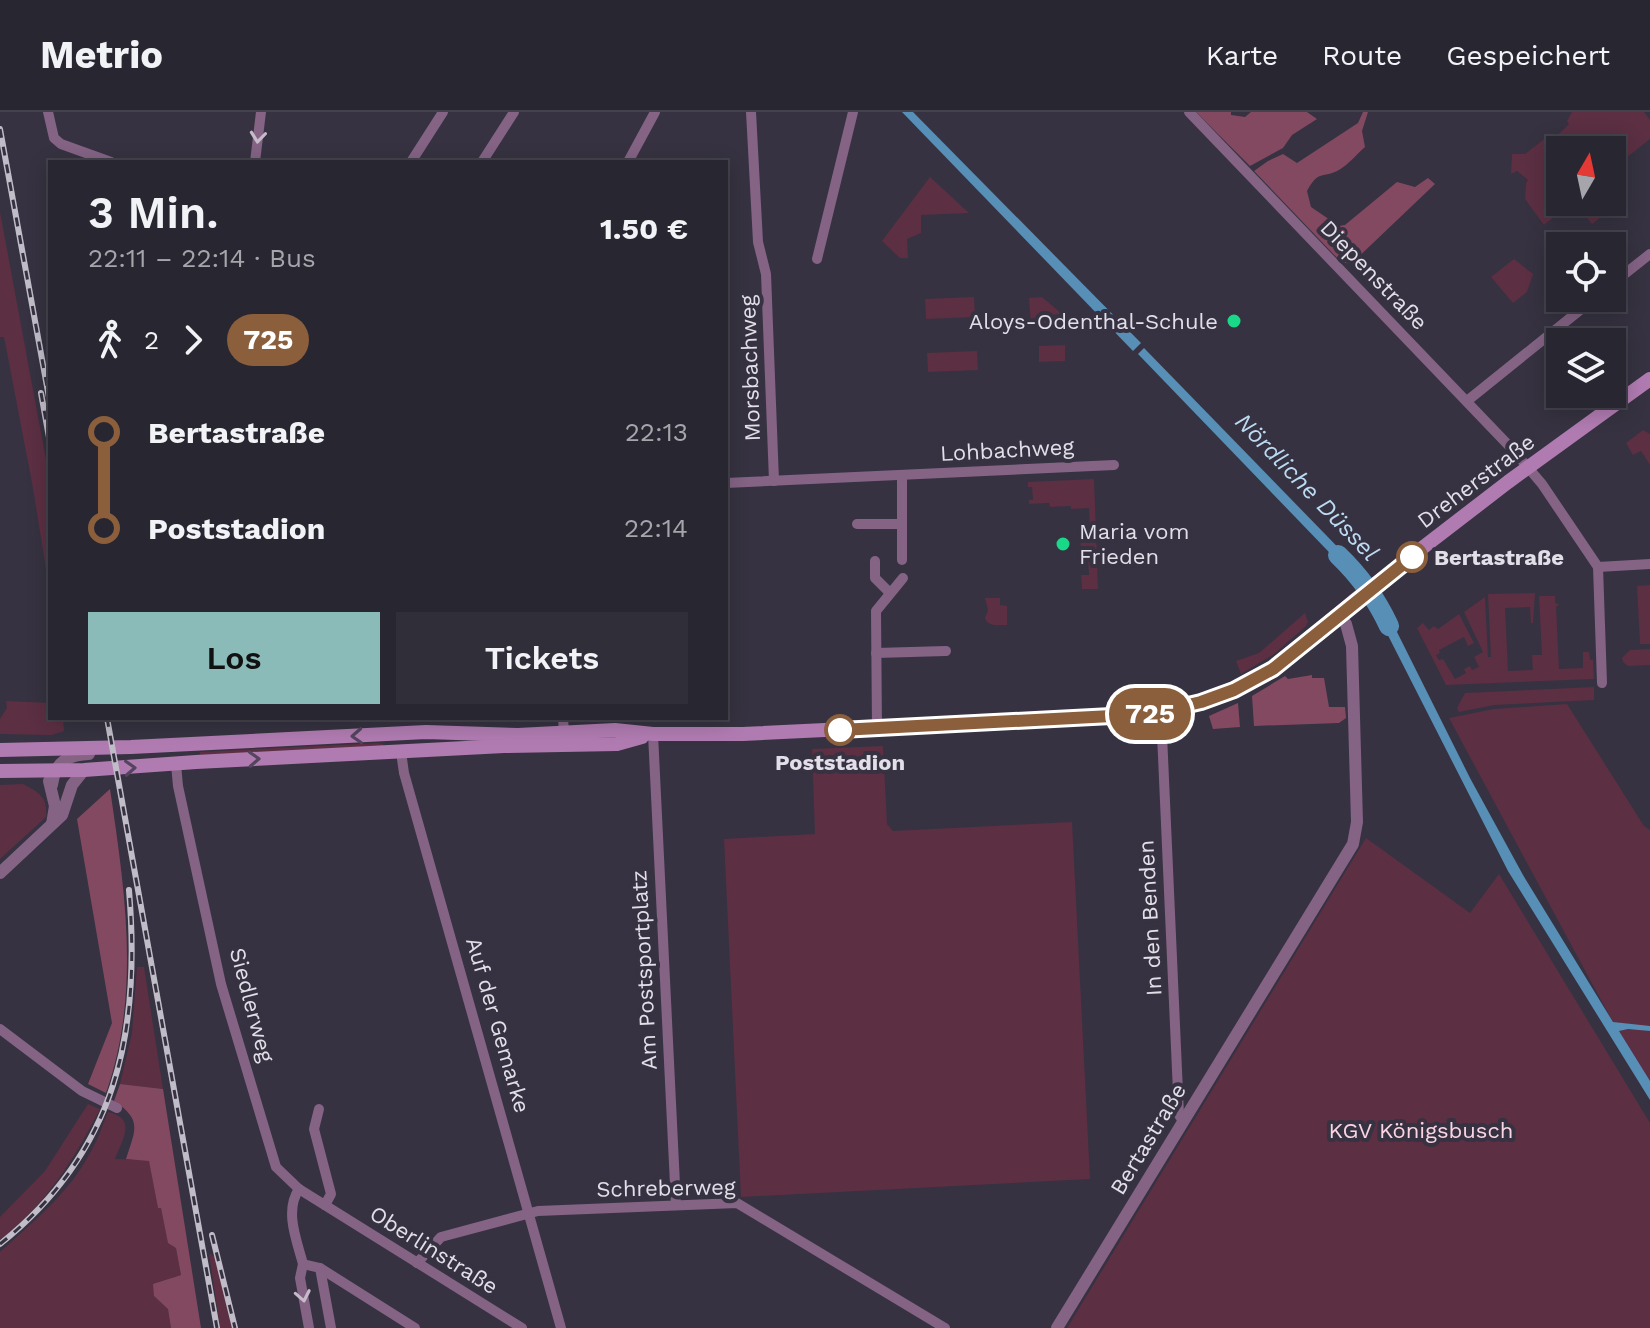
<!DOCTYPE html>
<html lang="de">
<head>
<meta charset="utf-8">
<style>
	body { margin:0; font-family:"Work Sans",sans-serif; background:#302e39; color:#f1f3f6; height:100vh; display:flex; flex-direction:column; font-size:30px; white-space:nowrap }
	* { box-sizing:border-box; margin:0 }
	p { font-size:26px; color:#a5a5ab }
	.icon { flex:none; width:44px; height:44px; fill:none; stroke:currentColor; stroke-width:2; stroke-linecap:round; stroke-linejoin:round }
	.map { position:relative; flex:1; overflow:hidden }
	.side { position:absolute; left:48px; top:48px; width:680px; height:560px; display:flex; flex-direction:column; background:#282631; border-radius:0px; box-shadow:0 4px 20px #0003,0 0 0 2px #44434d }
	.side>* { flex:none }
	.badge { padding:0 16px; border-radius:26px; font-size:28px; line-height:52px }
	.needle { width:52px; rotate:9deg }
	.tools { position:absolute; left:1546px; top:24px; display:grid; gap:16px }
	.tools a { display:grid; place-items:center; width:80px; height:80px; border-radius:0px; background:#282631; box-shadow:0 4px 20px #0003,0 0 0 2px #44434d; font-size:40px }
	.map>.badge { position:absolute; translate:-50% -50%; box-shadow:0 0 0 4px #fff }
	.legs { display:flex; align-items:center; gap:12px; height:88px; padding:0 40px; font-size:26px }
	.legs p { margin-inline-start:auto }
	.head { display:flex; align-items:center; justify-content:space-between; height:136px; padding:0 40px }
	h1 { font-size:44px; font-weight:600; line-height:60px }
	.action { display:flex; gap:16px; margin-top:auto; padding:16px 40px }
	.action a { flex:1; height:92px; border-radius:0px; background:#8bbbb9; color:#111; font-size:32px; font-weight:600; line-height:92px; text-align:center }
	.action a+a { background:#302e39; color:#f1f3f6 }
	ul { padding:0 40px; list-style:none }
	li { display:flex; align-items:center; gap:28px; height:96px; font-size:30px }
	li i { display:grid; place-items:center; width:12px; height:100%; margin:0 10px; background:currentColor }
	li i::after { content:''; width:20px; height:20px; margin:-10px; border:6px solid; border-radius:50%; background:#282631 }
	li p { margin-inline-start:auto }
	li:first-child i { background:linear-gradient(#0000 50%,currentColor 0) }
	li:last-child i { background:linear-gradient(currentColor 50%,#0000 0) }
	header { display:flex; align-items:center; gap:48px; box-sizing:border-box; height:112px; padding:0 40px; background:#282631; border-bottom:2px solid #44434d }
	header strong { font-size:38px }
	nav { display:flex; gap:44px; margin-inline-start:auto; font-size:28px }
	.map>svg:first-child { display:block }
</style>
</head>
<body>
<header>
<strong>Metrio</strong>
<nav><a>Karte</a><a>Route</a><a>Gespeichert</a></nav>
</header>
<div class="map">
<svg width="1650" height="1216" viewBox="0 0 1650 1216">
	<rect width="100%" height="100%" fill="#363241"/>
	<g fill="#5c2f43">
		<path d="M1572,0H1644L1650,8V27L1612,57V38H1560V90H1572L1544,113L1525,87L1526,71L1528,68L1517,59L1511,62L1512,42H1525L1543,28L1560,21L1569,12L1567,9Z"/>
		<path d="M930,65L969,101L921,103V121L907,127L908,146H900L882,129Z"/>
		<path d="M1589,90H1612L1615,94L1592,112L1580,97Z"/>
		<path d="M0,100L50,369V482L33,376L4,225H0Z"/>
		<path d="M1514,147L1533,162L1527,180L1513,191L1491,165Z"/>
		<path d="M974,185L975,205L926,207L925,187Z"/>
		<path d="M1042,185L1062,202L1050,203V213L1031,214L1029,186Z"/>
		<path d="M1065,233V249L1039,250V234Z"/>
		<path d="M977,239L978,258L928,260L927,241Z"/>
		<path d="M1643,318L1650,322V353L1641,339L1633,343L1626,331Z"/>
		<path d="M1094,367L1098,477H1082L1081,463H1089L1088,444H1081L1080,419H1090L1089,396L1071,397V394L1050,395L1049,391L1029,392V388H1033L1032,375H1028V370Z"/>
		<path d="M1650,473V532H1640L1637,474Z"/>
		<path d="M1535,481L1533,511H1531L1530,495L1505,496L1508,559L1533,558L1532,543H1542L1539,484H1555V491L1559,492L1556,495L1559,557L1583,556V540H1589L1590,548H1593L1594,567L1446,573L1417,516L1423,511L1429,518L1434,514L1438,517L1459,502L1474,531L1468,534L1464,525L1439,538L1440,541L1436,543L1439,548L1443,547L1455,567L1466,561L1464,557L1470,554L1472,558L1479,555L1474,545L1483,540L1464,500L1485,485L1488,545H1491L1488,482Z"/>
		<path d="M985,486H1000V493L1007,494V513C998,513 988,515 985,506L988,498Z"/>
		<path d="M1305,501L1308,510L1306,514L1274,542L1241,562L1236,549L1259,541Z"/>
		<path d="M1650,537V553L1628,554L1623,550L1622,546L1630,538Z"/>
		<path d="M1594,575V588L1494,593L1459,600L1457,596L1465,581Z"/>
		<path d="M6,589L50,591V606H63L64,619L52,623L0,622V607L7,596Z"/>
		<path d="M1567,592L1644,714L1650,718V979L1449,606L1494,597Z"/>
		<path d="M378,631L383,632V634L200,643V640Z"/>
		<path d="M883,634L887,712L893,719L1072,710L1090,1067L741,1085L724,727L815,722L812,637Z"/>
		<path d="M23,672C39,680 48,686 46,705L0,747V673Z"/>
		<path d="M1366,726L1470,801L1499,762L1650,1011V1216H1067Z"/>
		<path d="M137,855H144L163,977L120,972L132,921Z"/>
		<path d="M88,992L100,997C75,1046 45,1094 0,1128V1105L45,1059Z"/>
		<path d="M108,1000C137,1007 123,1026 115,1047L149,1048L158,1096H161L168,1130L176,1136L181,1163L173,1165L154,1184L168,1197L171,1216H0V1140C33,1110 69,1081 90,1041C98,1028 102,1014 108,1000Z"/>
		<path d="M209,1141L215,1145L232,1216H220Z"/>
	</g>
	<g fill="#834961">
		<path d="M1196,0H1231V3L1245,5L1251,0H1307L1317,7L1292,23L1283,36L1250,54Z"/>
		<path d="M1363,0H1368L1362,19L1365,35C1357,42 1348,53 1339,58C1322,67 1319,57 1307,79L1311,95L1339,114L1345,113L1397,70L1415,75L1428,66L1435,72L1351,152L1341,150L1254,59L1268,49L1283,42L1297,51L1358,11Z"/>
		<path d="M1312,563V566H1324L1329,595H1345L1346,606L1339,611L1254,614L1252,584L1285,564L1288,567Z"/>
		<path d="M1238,591L1240,615L1213,617L1209,604Z"/>
		<path d="M110,677C125,779 141,881 106,981L88,972L112,911L77,707Z"/>
		<path d="M120,972L163,977L201,1216H171L168,1197L154,1184L153,1172L181,1163L176,1136L168,1131L161,1096H158L149,1049L126,1047C135,1018 143,1008 114,989Z"/>
	</g>
	<g fill="#578fb7">
		<path d="M902,0H913L1141,231L1133,239Z"/>
		<path d="M1144,236L1360,458L1352,464L1138,242Z"/>
		<path d="M1381,488L1470,666L1523,763L1613,910L1650,914V919L1628,917L1619,919L1650,969V988L1508,759L1373,494Z"/>
	</g>
	<g fill="none" stroke-linecap="round" stroke-linejoin="round">
		<path stroke="#578fb7" stroke-width="20" d="M1338,443C1360,464 1376,486 1389,514"/>
		<g stroke="#846385" stroke-width="10">
			<path d="M48,0L54,26L61,32L111,50"/>
			<path d="M751,0L758,130L766,162L774,369"/>
			<path d="M1189,0L1513,338L1542,372L1598,455"/>
			<path d="M255,50L261,0"/>
			<path d="M411,50L443,0"/>
			<path d="M482,50L514,0"/>
			<path d="M628,50L655,0"/>
			<path d="M817,147L853,0"/>
			<path d="M1612,172L1650,142"/>
			<path d="M1467,289L1595,186"/>
			<path d="M902,363V448"/>
			<path d="M726,371L1114,353"/>
			<path d="M857,412H902"/>
			<path d="M875,449V466L890,481"/>
			<path d="M1598,455L1602,571"/>
			<path d="M1598,455L1650,452"/>
			<path d="M876,541L946,539"/>
			<path d="M1161,600L1179,1003L1183,1009"/>
			<path d="M563,606L564,621"/>
			<path d="M877,617L876,499L903,466"/>
			<path d="M647,622H653L676,1093"/>
			<path d="M401,640L404,661L561,1216"/>
			<path d="M176,652L178,674L221,872L276,1055L299,1077L522,1216"/>
			<path d="M0,917L82,979L117,996"/>
			<path d="M319,997L314,1017L331,1082L325,1093"/>
			<path d="M299,1077C284,1099 297,1129 303,1152L320,1156L415,1216"/>
			<path d="M417,1151L441,1125L538,1099L737,1091L945,1216"/>
			<path d="M303,1152L300,1166L309,1216"/>
			<path d="M320,1156L331,1216"/>
		</g>
		<g stroke="#846385" stroke-width="12">
			<path d="M49,669L55,694L52,712"/>
			<path d="M52,673C55,650 67,643 89,642"/>
			<path d="M0,761L62,703L72,673L84,658"/>
			<path d="M1057,1216L1353,732L1357,710L1352,534L1346,512L1338,502"/>
		</g>
		<g stroke="#b07bb1" stroke-width="14">
			<path d="M0,638L131,635L426,620L518,623L615,618L653,622H743L1138,603L1172,598L1218,584L1256,567L1273,557L1356,487L1508,370L1650,267"/>
			<path d="M0,659L84,658L196,650L504,634L617,632L642,625"/>
		</g>
		<g stroke="#c1bdc8" stroke-width="6">
			<g id="rail">
				<path d="M0,17L50,291"/>
				<path d="M41,281L50,331"/>
				<path d="M107,606L217,1216"/>
				<path d="M212,1123L235,1216"/>
				<path d="M0,1132C117,1039 141,920 129,778"/>
			</g>
		</g>
		<use href="#rail" stroke="#363241" stroke-width="3" stroke-dasharray="9" stroke-linecap="butt"/>
	</g>
	<defs><path id="oneway-chevron" d="M-2-3.5L2.5 0L-2 3.5" fill="none" stroke-width="1.6" stroke-linecap="round" stroke-linejoin="round" transform="scale(2)"/></defs>
	<g stroke="#c6bacb">
		<use href="#oneway-chevron" transform="translate(258 25) rotate(96)"/>
		<use href="#oneway-chevron" transform="translate(303 1184) rotate(79)"/>
	</g>
	<g stroke="#54445d">
		<use href="#oneway-chevron" transform="translate(357 624) rotate(177)"/>
		<use href="#oneway-chevron" transform="translate(254 647) rotate(-3)"/>
		<use href="#oneway-chevron" transform="translate(130 656) rotate(-3)"/>
	</g>
	<g fill="none" stroke-linecap="round" stroke-linejoin="round">
		<g stroke="#fff" stroke-width="18">
			<path id="line-1" d="M840,618L1150,602L1201,590L1234,578L1273,557L1412,445"/>
		</g>
		<use href="#line-1" stroke="#8b5e3c" stroke-width="12"/>
	</g>
	<g fill="#19d989" stroke="#363241" stroke-width="3">
		<circle cx="1234" cy="209" r="8"/>
		<circle cx="1063" cy="432" r="8"/>
	</g>
	<g fill="#fff" stroke="#8b5e3c" stroke-width="4">
		<circle cx="1412" cy="445" r="14"/>
		<circle cx="840" cy="618" r="14"/>
	</g>
	<g text-anchor="middle" dominant-baseline="central" stroke-width="8" stroke-linejoin="round" paint-order="stroke">
		<g font-size="22" fill="#e2dfe9" stroke="#363241">
			<text transform="translate(1374 163) rotate(46)">Diepenstraße</text>
			<text transform="translate(750 256) rotate(-92)">Morsbachweg</text>
			<text transform="translate(1007 338) rotate(-3)">Lohbachweg</text>
			<text transform="translate(1476 369) rotate(-37)">Dreherstraße</text>
			<text transform="translate(1150 806) rotate(-93)">In den Benden</text>
			<text transform="translate(644 858) rotate(-93)">Am Postsportplatz</text>
			<text transform="translate(252 893) rotate(75)">Siedlerweg</text>
			<text transform="translate(498 913) rotate(74)">Auf der Gemarke</text>
			<text transform="translate(1148 1027) rotate(-59)">Bertastraße</text>
			<text transform="translate(666 1076) rotate(-1)">Schreberweg</text>
			<text transform="translate(434 1138) rotate(32)">Oberlinstraße</text>
		</g>
		<g font-size="22" fill="#e2dfe9" stroke="#363241" text-anchor="end">
			<text x="1218" y="209">Aloys-Odenthal-Schule</text>
			<text x="1079" y="419" text-anchor="start">Maria vom<tspan x="1079" dy="25">Frieden</tspan></text>
		</g>
		<g font-size="22" font-weight="bold" fill="#e2dfe9" stroke="#363241" text-anchor="start">
			<text x="1434" y="445">Bertastraße</text>
			<text x="840" y="650" text-anchor="middle">Poststadion</text>
		</g>
		<g font-size="22" fill="#fbd5e3" stroke="#363241">
			<text x="1421" y="1018">KGV Königsbusch</text>
		</g>
		<g font-size="24" font-style="italic" fill="#bcdaf2" stroke="#363241">
			<text transform="translate(1307 375) rotate(46)">Nördliche Düssel</text>
		</g>
	</g>
</svg>
<div class="tools">
<a><svg class="needle" viewBox="-14 -14 28 28"><path d="M0-13l5 13h-10z" fill="#e53935"/><path d="M0 13l5-13h-10z" fill="#a5a5ab"/></svg></a>
<a><svg class="icon" aria-label="locate" viewBox="0 0 24 24"><circle cx="12" cy="12" r="6"/><path d="M12 2v4M12 18v4M2 12h4M18 12h4"/></svg></a>
<a><svg class="icon" aria-label="layers" viewBox="0 0 24 24"><path d="M12 4l9 5-9 5-9-5zM3 14l9 5 9-5"/></svg></a>
</div>
<b class="badge" style="left:1150px;top:602px;background:#8b5e3c;color:#fff">725</b>
<section class="side">
<div class="head"><div><h1>3 Min.</h1><p>22:11 – 22:14 · Bus</p></div><b>1.50 €</b></div>
<div class="legs"><svg class="icon" aria-label="walk" viewBox="0 0 24 24"><circle cx="13" cy="4" r="2"/><path d="M13 8l-2 6 4 7M11 14l-3 7M7 12l3-4h3l4 4"/></svg>2<svg class="icon" aria-label="forward" viewBox="0 0 24 24"><path d="M9 5l7 7-7 7"/></svg><b class="badge" style="background:#8b5e3c;color:#fff">725</b></div>
<ul>
<li><i style="color:#8b5e3c"></i><b>Bertastraße</b><p>22:13</p></li>
<li><i style="color:#8b5e3c"></i><b>Poststadion</b><p>22:14</p></li>
</ul>
<div class="action"><a>Los</a><a>Tickets</a></div>
</section>
</div>
</body>
</html>
